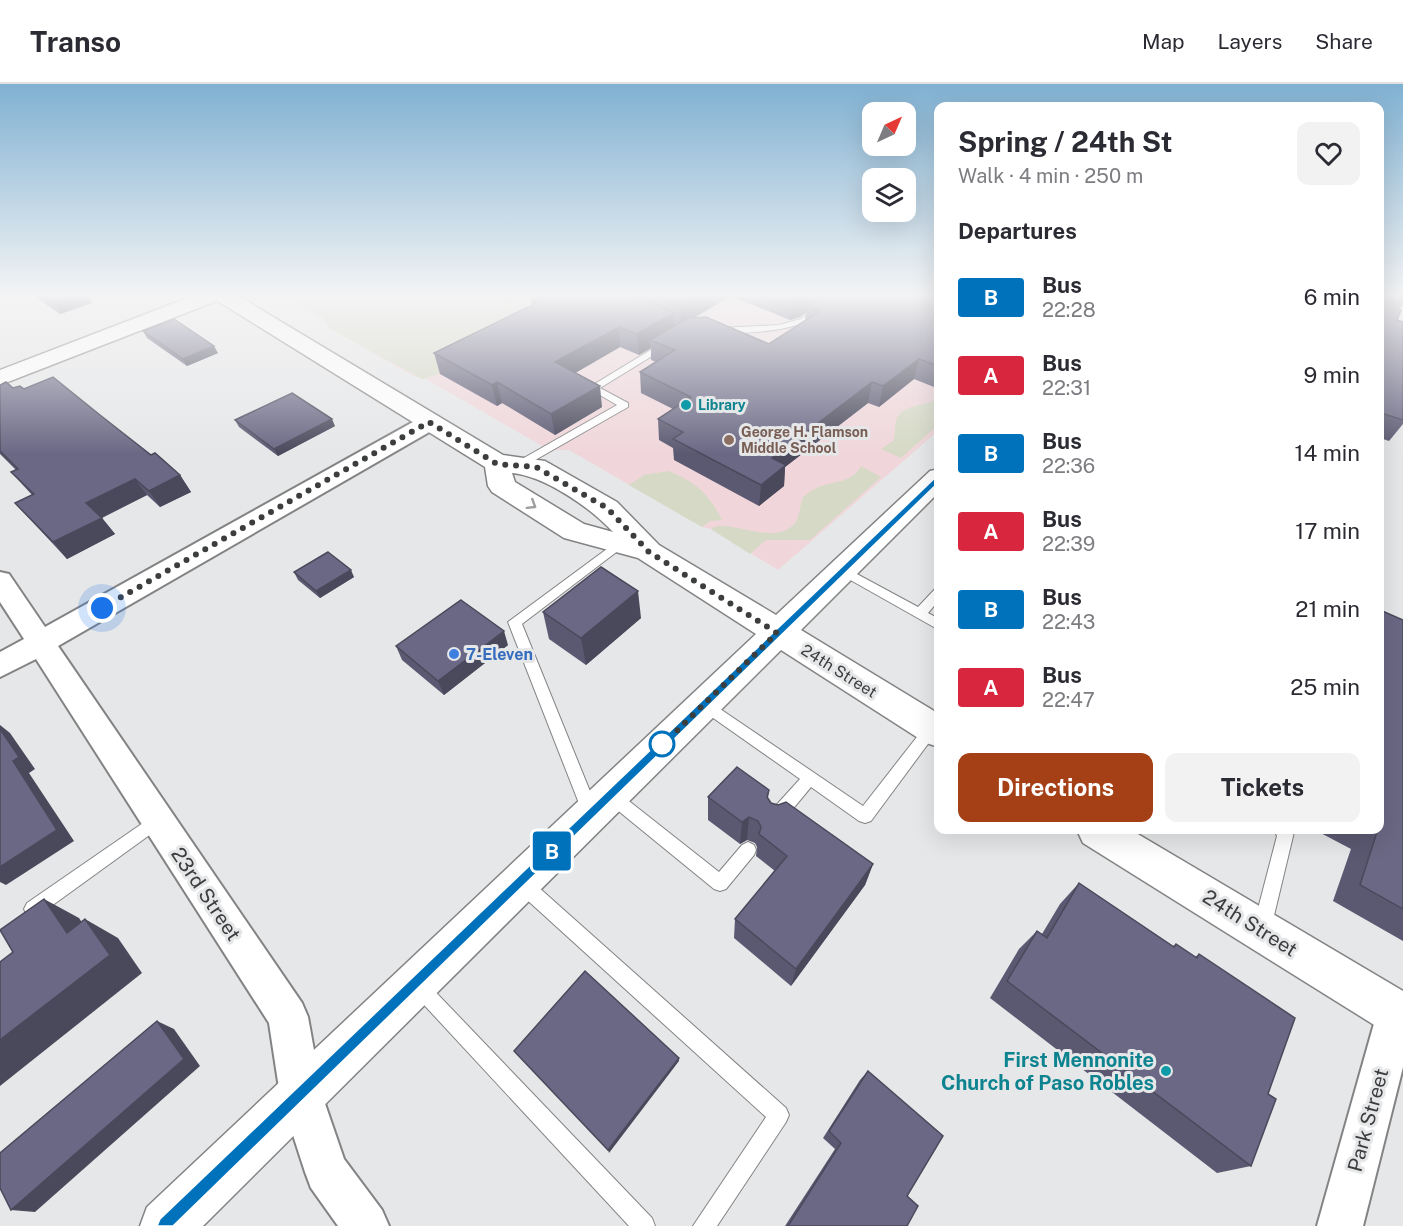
<!DOCTYPE html>
<html lang="en">
<head>
<meta charset="utf-8">
<style>
	body { margin:0; font-family:"Public Sans",sans-serif; background:#f2f2f3; color:#2b2b33; height:100vh; display:flex; flex-direction:column; font-size:22px; white-space:nowrap }
	* { box-sizing:border-box; margin:0 }
	p { font-size:20px; color:#7c7c81 }
	.icon { flex:none; width:33px; height:33px; fill:none; stroke:currentColor; stroke-width:2; stroke-linecap:round; stroke-linejoin:round }
	.map { position:relative; flex:1; overflow:hidden }
	.drawer { position:absolute; left:934px; top:18px; width:450px; height:732px; display:flex; flex-direction:column; background:#fff; border-radius:12px; box-shadow:0 6px 24px #0002 }
	.drawer>* { flex:none }
	.badge { padding:0 12px; border-radius:4px; font-size:21px; line-height:39px }
	.needle { width:39px; rotate:44deg }
	.fabs { position:absolute; left:862px; top:18px; display:grid; gap:12px }
	.fabs a { display:grid; place-items:center; width:54px; height:54px; border-radius:12px; background:#fff; box-shadow:0 6px 24px #0002; font-size:30px }
	.you { position:absolute; width:30px; height:30px; margin:-15px; border:4px solid #fff; border-radius:50%; background:#1a73e8; box-shadow:0 0 0 9px #1a73e833 }
	.map>.badge { position:absolute; translate:-50% -50%; box-shadow:0 0 0 3px #fff }
	h2 { padding:0 24px; font-size:22px; line-height:54px }
	.round { display:grid; place-items:center; flex:none; width:63px; height:63px; border-radius:12px; background:#f2f2f3 }
	.summary { display:flex; align-items:center; justify-content:space-between; height:102px; padding:0 24px }
	h1 { font-size:28px; font-weight:700; line-height:45px }
	.action { display:flex; gap:12px; margin-top:auto; padding:12px 24px }
	.action a { flex:1; height:69px; border-radius:12px; background:#a54016; color:#fff; font-size:24px; font-weight:700; line-height:69px; text-align:center }
	.action a+a { background:#f2f2f3; color:#2b2b33 }
	ul { padding:0; list-style:none }
	li { display:flex; align-items:center; gap:18px; height:78px; padding:0 24px }
	li div { flex:1 }
	li b { display:block; font-size:22px }
	li em { font-style:normal }
	li .badge { min-width:66px; font-weight:700; text-align:center }
	header { display:flex; align-items:center; gap:36px; box-sizing:border-box; height:84px; padding:0 30px; background:#fff; border-bottom:2px solid #e1e1e2 }
	header strong { font-size:28px }
	nav { display:flex; gap:33px; margin-inline-start:auto; font-size:21px }
	.map>svg:first-child { display:block }
</style>
</head>
<body>
<header>
<strong>Transo</strong>
<nav><a>Map</a><a>Layers</a><a>Share</a></nav>
</header>
<div class="map">
<svg width="1403" height="1142" viewBox="0 0 1403 1142">
	<rect width="100%" height="100%" fill="#e6e7e8"/>
	<path fill="#f0d6da" d="M281,210H939V346L778,486L711,445L702,443L569,366H549L426,295L413,292L329,244L322,234Z"/>
	<g fill="#d5d9c5">
		<path d="M281,210H610L440,290L422,295L329,244L322,234Z"/>
		<path d="M939,314V340L901,374L881,365L893,357C896,350 894,344 896,337C901,319 926,323 939,314Z"/>
		<path d="M861,382L881,393L810,456H766L750,470L711,445C725,433 775,464 795,439C801,431 799,420 804,412C810,408 815,404 822,402C836,397 853,398 861,382Z"/>
		<path d="M668,387C695,397 709,410 722,436L710,437L702,443L629,401L644,391Z"/>
	</g>
	<g fill="none" stroke-linecap="round" stroke-linejoin="round">
		<g stroke="#838384" stroke-width="2">
			<g id="service">
				<path d="M839,210H849C808,248 773,247 721,250L717,247L721,244L779,241L801,235Z"/>
				<path d="M662,259L670,261L600,304L628,319V323L523,383H515V379L617,321L588,304Z"/>
				<path d="M619,456L623,457L625,460L623,463L522,540L598,727L596,732L590,734L584,732L582,727L508,538Z"/>
				<path d="M842,482L918,523L935,505L939,503V516L928,529L939,535V546L838,489L836,486L838,483Z"/>
				<path d="M704,614L863,722L927,640L932,638L937,640L939,645L871,737L865,739L859,737L811,703L782,738L776,740L770,738L768,733L770,728L800,695L699,624L697,620L699,616Z"/>
				<path d="M610,704L615,706L719,788L742,761L748,758L754,761L756,766L754,771L726,805L720,807L714,805L605,716L602,711L605,706Z"/>
				<path d="M156,730L162,732L164,737L162,742L39,831L33,833L27,831L24,825L27,819Z"/>
				<path d="M1274,746H1293L1294,748L1271,844L1268,850L1262,853L1256,850L1253,844L1277,752Z"/>
				<path d="M521,791L527,793L786,1024L789,1031L786,1038L717,1142H693L766,1033L515,805L513,799L515,793Z"/>
				<path d="M419,894L425,897L652,1134L655,1142H629L413,909L410,903L413,897Z"/>
			</g>
		</g>
		<g stroke="#838384" stroke-width="4">
			<g id="minor">
				<path d="M430,332L438,333L441,338L438,343L58,562L302,919L308,933L322,1011L344,1075L382,1126L389,1142H338L311,1104L305,1088L280,1011L269,939L36,575L0,593V568L24,555L0,518V488L9,490L45,543L422,333Z"/>
				<path d="M1397,909L1403,912V983L1363,1142H1317L1377,929L1383,915Z"/>
			</g>
		</g>
		<g stroke="#838384" stroke-width="3">
			<path id="tertiary" d="M198,210H227L224,214L0,301V286Z"/>
		</g>
		<g stroke="#838384" stroke-width="3">
			<g id="secondary">
				<path d="M210,210H235L503,371L545,377L617,418L659,461L776,531L930,387L939,385V408L801,546L939,630V663L926,659L781,566L203,1142H140L147,1123L756,550L638,474L564,454L492,408L488,402L485,383L213,214ZM512,389C545,392 591,424 613,448L584,440L515,398Z"/>
				<path d="M1077,746H1131L1403,907V956L1387,949L1083,759Z"/>
			</g>
		</g>
		<use href="#service" fill="#fff" fill-rule="evenodd"/>
		<use href="#minor" fill="#fff" fill-rule="evenodd"/>
		<use href="#tertiary" fill="#fff" fill-rule="evenodd"/>
		<use href="#secondary" fill="#fff" fill-rule="evenodd"/>
	</g>
	<g fill="#5b5972" fill-rule="evenodd">
		<path d="M31,210H86L92,219L60,230Z"/>
		<path d="M543,210H939V305L914,295L879,323L868,319L785,383L784,402L759,422L674,376L673,364L659,356L658,335L673,325L641,309L640,288L656,278L651,276V264L639,271L620,263L575,289L602,323L555,351L502,319L497,322L440,290L434,269L532,221L531,216ZM731,212L790,236L800,233L806,229L805,237L769,260L694,234Z"/>
		<path d="M1380,210H1403V220L1399,225L1397,236L1403,238V340L1389,357L1380,354Z"/>
		<path d="M143,247L218,269L187,282L147,254Z"/>
		<path d="M0,301L13,304L24,305L100,331L151,371L180,391L191,408L160,423L147,411L102,434L115,450L67,475L15,419L32,411L11,388L16,386L0,370Z"/>
		<path d="M235,336L335,342L278,372L239,343Z"/>
		<path d="M294,488L354,493L320,514L298,496Z"/>
		<path d="M543,528L641,534L586,581L549,555Z"/>
		<path d="M1403,536V857L1333,817L1351,765L1315,746H1380Z"/>
		<path d="M508,561L444,611L402,576L396,562Z"/>
		<path d="M769,706L768,714L771,719L873,780L865,801L791,902L734,854L735,835L775,787L756,772L757,763L755,759L747,756L740,760L708,736V713Z"/>
		<path d="M1079,799L1173,862L1176,860L1195,873L1199,870L1268,1010L1251,1082L1217,1089L990,914L1019,865L1037,847L1042,850L1060,820Z"/>
		<path d="M868,987L907,1112V1142H785L835,1065L823,1054L860,996Z"/>
	</g>
	<g fill="#4a495c">
		<path d="M74,210H86L92,219L60,230L52,218Z"/>
		<path d="M700,210H731V212L681,241V221Z"/>
		<path d="M806,210H835L807,222L806,229L800,233L790,236L792,216Z"/>
		<path d="M674,229V249L650,256L651,264L639,271L637,250Z"/>
		<path d="M619,243L620,263L558,299L555,278Z"/>
		<path d="M214,262L218,269L187,282L183,275Z"/>
		<path d="M919,275L914,295L879,323L883,302Z"/>
		<path d="M497,298L502,319L497,322L492,301Z"/>
		<path d="M872,298L868,319L785,383L784,402L759,422L761,401L772,374Z"/>
		<path d="M600,302L602,323L555,351L551,330Z"/>
		<path d="M332,335L335,342L278,372L274,365Z"/>
		<path d="M180,391L191,408L160,423L149,407Z"/>
		<path d="M135,395L147,411L99,435L86,419Z"/>
		<path d="M102,434L115,450L67,475L53,458Z"/>
		<path d="M351,486L354,493L320,514L316,507Z"/>
		<path d="M638,507L641,534L586,581L581,554Z"/>
		<path d="M504,547L508,561L444,611L438,597Z"/>
		<path d="M0,641L10,649L35,685L29,689L74,757L6,801L0,798V783L13,677L0,645Z"/>
		<path d="M749,733L747,756L740,760L742,738Z"/>
		<path d="M873,780L865,801L791,902L796,885Z"/>
		<path d="M44,815L79,834L101,867L67,849Z"/>
		<path d="M85,835L118,854L142,889L0,1002V956Z"/>
		<path d="M157,937L174,945L200,982L35,1128L11,1126Z"/>
		<path d="M679,974V977L609,1069L608,1066Z"/>
	</g>
	<g fill="#6a6884" stroke="#4a495c" stroke-width="1.5">
		<path d="M41,210H74L52,218Z"/>
		<path d="M543,210H633V211L674,229L637,250L619,243L555,278L600,302L551,330L497,298L492,301L434,269L536,219L531,216Z"/>
		<path d="M657,210H700L681,221Z"/>
		<path d="M778,210H806L802,213L792,216Z"/>
		<path d="M825,210H939V282L919,275L883,302L872,298L772,374L786,381L761,401L673,355L683,348L658,335L691,313L640,288L675,266L650,256L688,234L706,233L769,260L820,227L807,222Z"/>
		<path d="M1380,210H1392V223L1401,226L1397,236L1403,238V336L1384,330L1380,336Z"/>
		<path d="M174,235L214,262L183,275L143,247Z"/>
		<path d="M53,293L100,331L151,371L155,369L180,391L149,407L135,395L86,419L102,434L53,458L15,419L34,410L11,388L18,385L0,367V301L6,298L13,304L20,302L24,305Z"/>
		<path d="M292,309L332,335L274,365L235,336Z"/>
		<path d="M328,468L351,486L316,507L294,488Z"/>
		<path d="M601,483L638,507L581,554L543,528Z"/>
		<path d="M461,516L504,547L438,597L396,562Z"/>
		<path d="M1380,526L1403,536V825L1360,801L1377,748L1373,746H1380Z"/>
		<path d="M0,645L19,673L13,677L57,746L0,783Z"/>
		<path d="M737,683L769,706L767,713L771,719L778,721L786,718L873,780L796,885L735,835L787,772L759,750L761,743L758,737L749,733L742,738L708,713Z"/>
		<path d="M1079,799L1174,863L1176,860L1197,874L1199,870L1295,934L1268,1010L1276,1015L1251,1082L1007,897L1037,847L1047,854Z"/>
		<path d="M44,815L67,849L85,835L110,871L0,956V878L13,868L0,846Z"/>
		<path d="M585,887L679,974L608,1066L514,967Z"/>
		<path d="M157,937L184,975L11,1126L0,1104V1069Z"/>
		<path d="M868,987L943,1052L907,1112L918,1122L907,1142H788L841,1059L829,1047Z"/>
	</g>
	<defs><path id="oneway-chevron" d="M-2-3.5L2.5 0L-2 3.5" fill="none" stroke-width="1.6" stroke-linecap="round" stroke-linejoin="round" transform="scale(1.5)"/></defs>
	<use stroke="#9e9e9e" href="#oneway-chevron" transform="translate(532 421) rotate(32)"/>
	<linearGradient id="sky" x2="0" y2="1"><stop stop-color="#80b1d2"/><stop offset="0.57" stop-color="#f4f4f5"/><stop offset="1" stop-color="#f4f4f5" stop-opacity="0"/></linearGradient>
	<rect width="1403" height="370" fill="url(#sky)"/>
	<path fill="#0072bc" stroke="#fff" stroke-width="1.5" d="M939,390L944,393L942,395L173,1142H157L160,1135Z"/>
	<g fill="none" stroke-linecap="round" stroke-linejoin="round">
		<path stroke="#3c3d3d" stroke-width="6" stroke-dasharray="0 10.8" d="M102,524L429,338L497,380L536,383L607,424L649,468L777,549L657,666L662,660"/>
	</g>
	<g fill="#0f9aa8" stroke="#e6e7e8" stroke-width="2">
		<circle cx="686" cy="321" r="6"/>
		<circle cx="1166" cy="987" r="6"/>
	</g>
	<circle fill="#8d6e63" stroke="#e6e7e8" stroke-width="2" cx="729" cy="356" r="6"/>
	<circle fill="#3f7fe0" stroke="#e6e7e8" stroke-width="2" cx="454" cy="570" r="6"/>
	<circle fill="#fff" stroke="#0072bc" stroke-width="3" cx="662" cy="660" r="12"/>
	<g text-anchor="middle" dominant-baseline="central" stroke-width="6" stroke-linejoin="round" paint-order="stroke">
		<g font-size="14" font-weight="bold" fill="#0d838f" stroke="#e6e7e8" text-anchor="start">
			<text x="698" y="321">Library</text>
		</g>
		<g font-size="14" font-weight="bold" fill="#785e54" stroke="#e6e7e8" text-anchor="start">
			<text x="741" y="348">George H. Flamson<tspan x="741" dy="16">Middle School</tspan></text>
		</g>
		<g font-size="16" font-weight="bold" fill="#366cbe" stroke="#e6e7e8" text-anchor="start">
			<text x="466" y="570">7-Eleven</text>
		</g>
		<g font-size="16" fill="#3c3d3d" stroke="#e6e7e8">
			<text transform="translate(839 587) rotate(32)">24th Street</text>
		</g>
		<g font-size="20" fill="#3c3d3d" stroke="#e6e7e8">
			<text transform="translate(206 810) rotate(56)">23rd Street</text>
			<text transform="translate(1250 839) rotate(32)">24th Street</text>
			<text transform="translate(1368 1036) rotate(-75)">Park Street</text>
		</g>
		<g font-size="20" font-weight="bold" fill="#0d838f" stroke="#e6e7e8" text-anchor="end">
			<text x="1154" y="976">First Mennonite<tspan x="1154" dy="23">Church of Paso Robles</tspan></text>
		</g>
	</g>
</svg>
<div class="fabs">
<a><svg class="needle" viewBox="-14 -14 28 28"><path d="M0-13l5 13h-10z" fill="#e53935"/><path d="M0 13l5-13h-10z" fill="#7c7c81"/></svg></a>
<a><svg class="icon" aria-label="layers" viewBox="0 0 24 24"><path d="M12 4l9 5-9 5-9-5zM3 14l9 5 9-5"/></svg></a>
</div>
<div class="you" style="left:102px;top:524px"></div>
<b class="badge" style="left:552px;top:767px;background:#0072bc;color:#fff">B</b>
<section class="drawer">
<div class="summary"><div><h1>Spring / 24th St</h1><p>Walk · 4 min · 250 m</p></div><a class="round"><svg class="icon" aria-label="heart" viewBox="0 0 24 24"><path d="M12 20l-8-8c-3-5 5-10 8-4 3-6 11-1 8 4z"/></svg></a></div>
<h2>Departures</h2>
<ul>
<li><span class="badge" style="background:#0072bc;color:#fff">B</span><div><b>Bus</b><p>22:28</p></div><em>6 min</em></li>
<li><span class="badge" style="background:#d7263d;color:#fff">A</span><div><b>Bus</b><p>22:31</p></div><em>9 min</em></li>
<li><span class="badge" style="background:#0072bc;color:#fff">B</span><div><b>Bus</b><p>22:36</p></div><em>14 min</em></li>
<li><span class="badge" style="background:#d7263d;color:#fff">A</span><div><b>Bus</b><p>22:39</p></div><em>17 min</em></li>
<li><span class="badge" style="background:#0072bc;color:#fff">B</span><div><b>Bus</b><p>22:43</p></div><em>21 min</em></li>
<li><span class="badge" style="background:#d7263d;color:#fff">A</span><div><b>Bus</b><p>22:47</p></div><em>25 min</em></li>
</ul>
<div class="action"><a>Directions</a><a>Tickets</a></div>
</section>
</div>
</body>
</html>
